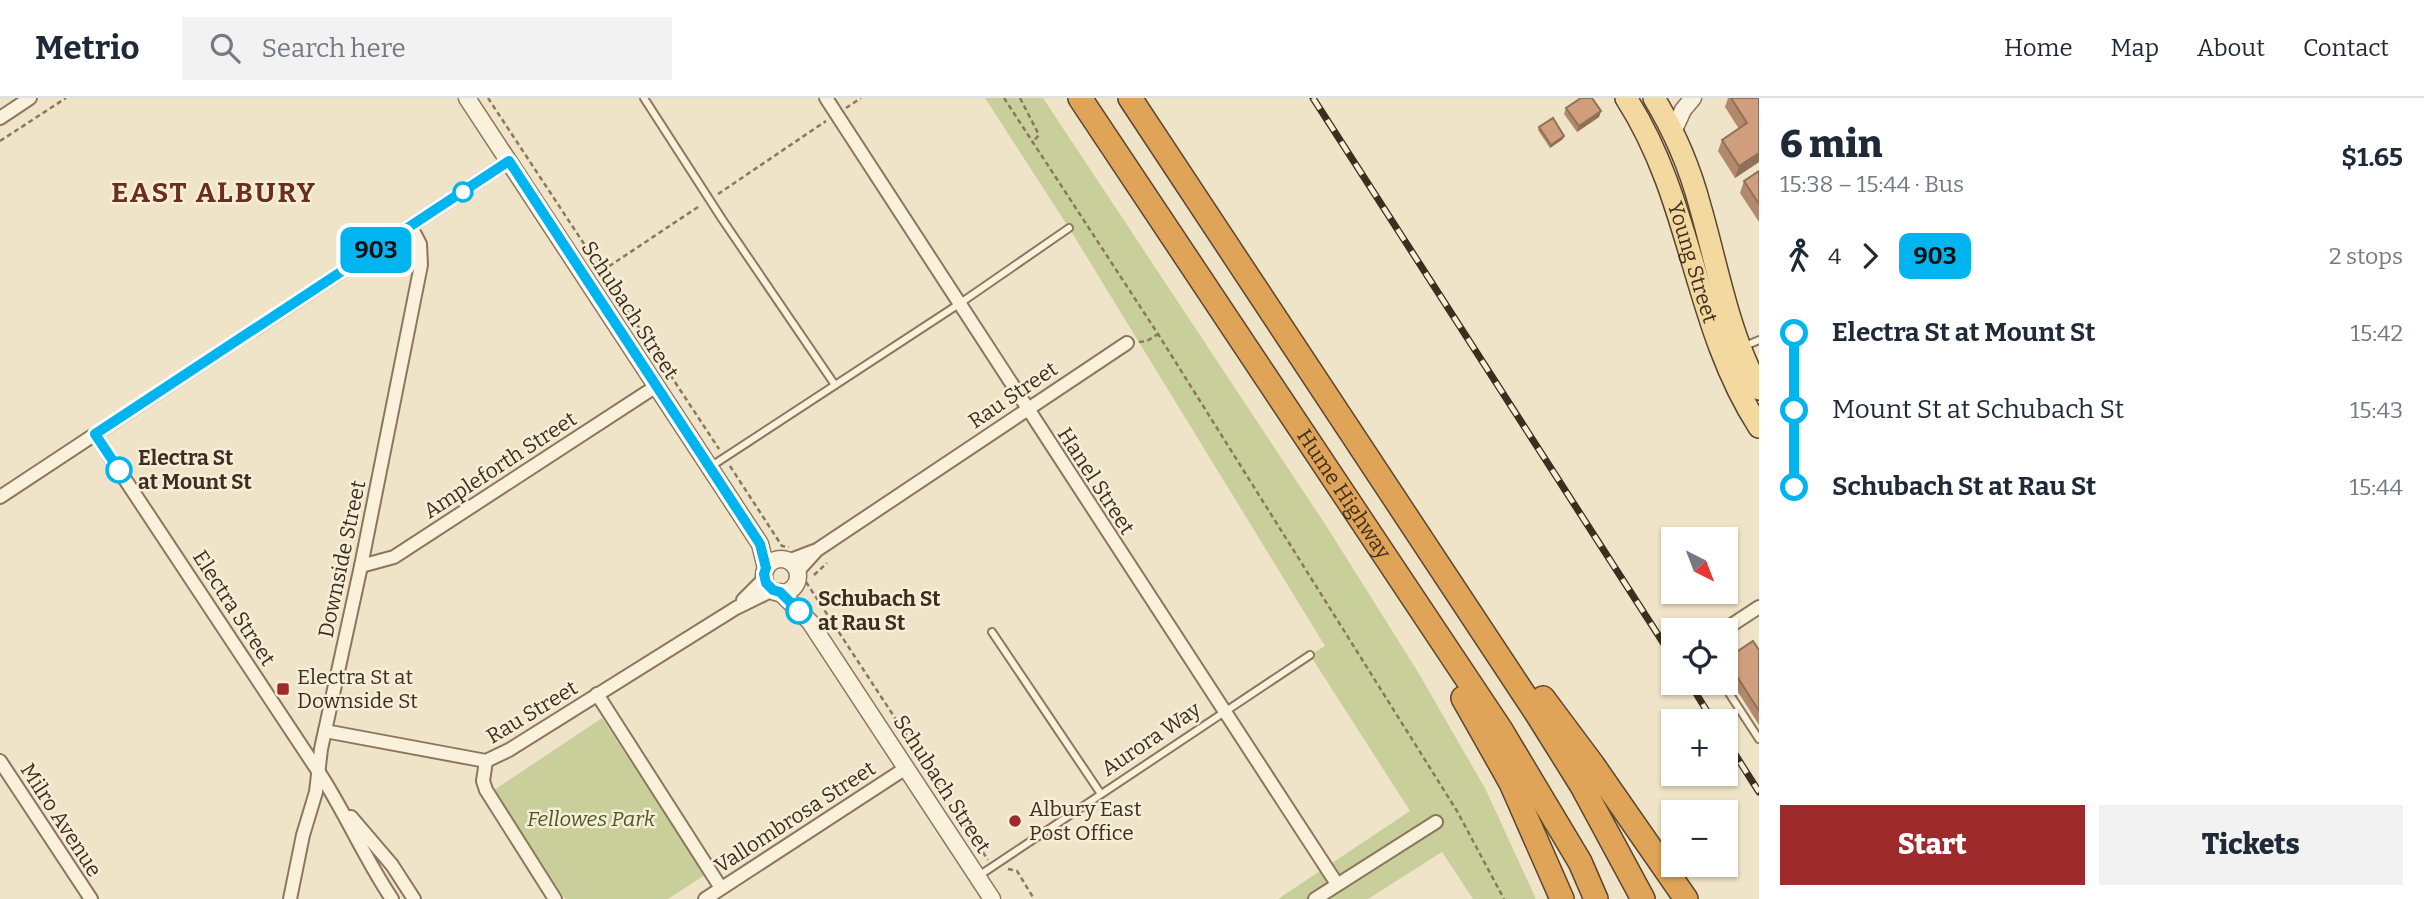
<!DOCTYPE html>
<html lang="en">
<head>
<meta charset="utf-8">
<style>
	body { margin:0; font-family:Bitter,serif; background:#f2f2f3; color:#1f2937; height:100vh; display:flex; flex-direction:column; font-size:26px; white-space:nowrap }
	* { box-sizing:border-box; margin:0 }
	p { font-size:23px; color:#747a83 }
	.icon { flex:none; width:38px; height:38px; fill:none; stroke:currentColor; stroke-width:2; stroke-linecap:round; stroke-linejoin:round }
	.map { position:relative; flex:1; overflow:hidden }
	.panel { display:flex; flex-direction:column; background:#fff; width:665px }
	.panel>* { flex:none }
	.badge { padding:0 14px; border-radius:10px; font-size:24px; line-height:46px }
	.needle { width:46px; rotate:138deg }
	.controls { position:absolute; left:1661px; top:429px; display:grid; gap:14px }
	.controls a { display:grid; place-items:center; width:77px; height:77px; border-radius:0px; background:#fff; box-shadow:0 2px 5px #0004; font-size:35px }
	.map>.badge { position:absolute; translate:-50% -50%; box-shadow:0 0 0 4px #fff }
	.legs { display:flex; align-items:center; gap:10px; height:77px; padding:0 21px; font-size:23px }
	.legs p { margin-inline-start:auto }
	.summary { display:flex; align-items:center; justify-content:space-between; height:119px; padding:0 21px }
	h1 { font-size:38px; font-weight:800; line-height:52px }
	.primary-button { display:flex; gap:14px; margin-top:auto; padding:14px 21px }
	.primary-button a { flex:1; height:80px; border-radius:0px; background:#9e2a2b; color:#fff; font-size:28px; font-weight:800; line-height:80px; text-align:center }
	.primary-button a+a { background:#f2f2f3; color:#1f2937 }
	ul { padding:0 21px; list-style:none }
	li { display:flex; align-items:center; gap:24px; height:77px; font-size:26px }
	li i { display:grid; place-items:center; width:10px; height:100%; margin:0 9px; background:currentColor }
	li i::after { content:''; width:18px; height:18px; margin:-9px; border:5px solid; border-radius:50%; background:#fff }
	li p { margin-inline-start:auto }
	li:first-child i { background:linear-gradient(#0000 50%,currentColor 0) }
	li:last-child i { background:linear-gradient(currentColor 50%,#0000 0) }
	header { display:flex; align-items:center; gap:42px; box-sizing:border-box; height:98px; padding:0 35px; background:#fff; border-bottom:2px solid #e0e1e3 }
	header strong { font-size:33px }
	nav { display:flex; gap:38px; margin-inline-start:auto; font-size:24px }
	.search { width:490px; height:63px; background:#f2f2f3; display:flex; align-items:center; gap:18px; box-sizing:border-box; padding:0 24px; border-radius:0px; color:#747a83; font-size:26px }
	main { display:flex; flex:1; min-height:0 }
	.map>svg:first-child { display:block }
</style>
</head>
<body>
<header>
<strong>Metrio</strong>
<div class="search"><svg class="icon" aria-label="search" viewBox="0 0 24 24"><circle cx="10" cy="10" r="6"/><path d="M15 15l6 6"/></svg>Search here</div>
<nav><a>Home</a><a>Map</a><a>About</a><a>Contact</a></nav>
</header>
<main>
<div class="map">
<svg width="1759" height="801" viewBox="0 0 1759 801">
	<rect width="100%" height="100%" fill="#f0e4c8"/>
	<g fill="#c9cf9b">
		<path d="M985,0H1043L1327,429L1418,574L1486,692L1536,801H1473L1442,754L1368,801H1278L1410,713L1310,557L1325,548L1069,130Z"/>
		<path d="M602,620L705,777L668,801H565L494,692Z"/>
	</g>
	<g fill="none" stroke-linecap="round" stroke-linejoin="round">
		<g stroke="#8d765c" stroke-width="10">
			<g id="service">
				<path d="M644,0L722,121L835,287"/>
				<path d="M1745,248L1759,242"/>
				<path d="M710,369L959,206L1069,130"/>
				<path d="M992,534L1101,696"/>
				<path d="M1725,584L1729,595L1759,641"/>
				<path d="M980,777L1310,557"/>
			</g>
		</g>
		<g stroke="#8d765c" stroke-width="16">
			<g id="minor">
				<path d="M826,0L1337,786"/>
				<path d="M0,20L30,0"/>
				<path d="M95,336L320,676C346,716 365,761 392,801"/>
				<path d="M0,399L509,63"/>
				<path d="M788,463L814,453"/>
				<path d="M361,468L394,459L655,289"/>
				<path d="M797,474L817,452L1127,245"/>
				<path d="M743,502L764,481"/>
				<path d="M1724,532L1759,509"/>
				<path d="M597,596L721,790"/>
				<path d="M325,633L486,663L509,652L736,510L773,492"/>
				<path d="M0,663L91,801"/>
				<path d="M486,663L483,683L486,692L555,801"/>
				<path d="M351,719L392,767L414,801"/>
				<path d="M290,801L303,737L316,694L321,651L361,468L421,167L420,146L411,129"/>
				<path d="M705,801L906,670"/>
				<path d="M1315,801L1436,724"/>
			</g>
		</g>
		<g stroke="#8d765c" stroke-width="19">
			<g id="tertiary">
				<path d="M467,0L760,446L766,470"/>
				<path d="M1673,34L1683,12L1693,0"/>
				<circle cx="781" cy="478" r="17"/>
				<path d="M780,494L810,524L992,801"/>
			</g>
		</g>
		<g stroke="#5b4430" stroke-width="24">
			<g id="primary">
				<path id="s1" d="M1626,0C1693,104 1693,227 1759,329"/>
				<path d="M1654,0C1674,33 1690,70 1700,108C1718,170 1728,234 1759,291"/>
			</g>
		</g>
		<g stroke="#5b4430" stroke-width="26">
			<g id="motorway">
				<path id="s2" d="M1080,0L1501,632L1580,764L1596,801"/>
				<path d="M1130,0L1537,616L1582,688L1643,801"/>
				<path d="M1463,600L1511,685L1562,801"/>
				<path d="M1543,600L1593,667L1686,801"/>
			</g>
		</g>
		<g stroke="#8d765c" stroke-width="2.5" stroke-dasharray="5 3.5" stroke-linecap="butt">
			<path d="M488,0L719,351"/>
			<path d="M1004,0L1158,236L1457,713L1504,801"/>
			<path d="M1020,0L1039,37L1032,45"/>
			<path d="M846,10L861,0"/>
			<path d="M0,43L66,0"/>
			<path d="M718,96L826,23"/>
			<path d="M602,173L701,107"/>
			<path d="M1139,244L1147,243L1158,236"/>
			<path d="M730,368L782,448L789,449"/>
			<path d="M814,477L827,465"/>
			<path d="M806,484L988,762"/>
			<path d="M1008,771L1017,773L1034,801"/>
		</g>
		<use href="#service" stroke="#faf1dc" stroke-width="6"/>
		<use href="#minor" stroke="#faf1dc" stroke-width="12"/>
		<use href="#tertiary" stroke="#faf1dc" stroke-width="16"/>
		<use href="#primary" stroke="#f3d9a0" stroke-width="21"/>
		<use href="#motorway" stroke="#e0a458" stroke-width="23"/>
		<g stroke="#3d2e20" stroke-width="7">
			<g id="rail">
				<path d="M1313,0L1673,560"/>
				<path d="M1689,584L1713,623"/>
				<path d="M1726,642L1759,694"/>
			</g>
		</g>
		<use href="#rail" stroke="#f7eed8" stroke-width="4.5" stroke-dasharray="13" stroke-linecap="butt"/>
	</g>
	<g fill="#b2896c">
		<path d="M1728,0H1759V64L1735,80L1718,53L1722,42L1739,31L1725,9Z"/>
		<path d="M1566,10L1601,13L1599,19L1577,34L1564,16Z"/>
		<path d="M1539,29L1563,41L1550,50L1538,32Z"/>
		<path d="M1759,73V124L1740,95L1744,83Z"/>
		<path d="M1759,552V627L1726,575V561Z"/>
	</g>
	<g fill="#916f58">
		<path d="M1601,13L1599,19L1577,34L1579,28Z"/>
		<path d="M1564,38L1563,41L1550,50L1551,47Z"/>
		<path d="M1759,55V64L1735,80L1739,68Z"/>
	</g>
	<g fill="#cf9f7d" stroke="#916f58" stroke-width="2">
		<path d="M1581,0H1592L1601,13L1579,28L1566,10Z"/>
		<path d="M1731,0H1759V55L1739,68L1722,42L1747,25Z"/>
		<path d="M1553,20L1564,38L1551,47L1539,29Z"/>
		<path d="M1759,73V106L1744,83Z"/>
		<path d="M1753,543L1759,552V613L1726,561Z"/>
	</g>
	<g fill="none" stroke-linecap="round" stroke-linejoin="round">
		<g stroke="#fff" stroke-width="16">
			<path id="line-1" d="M119,372L95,336L509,63L760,446L766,470L764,476L766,485L773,492L780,494L799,513"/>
		</g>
		<use href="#line-1" stroke="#00b5ef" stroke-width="10"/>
	</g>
	<g fill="#fff" stroke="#00b5ef" stroke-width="3.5">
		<circle cx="463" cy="94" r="9"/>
		<circle cx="119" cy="372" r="12"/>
		<circle cx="799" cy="513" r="12"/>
	</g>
	<g fill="#9e2a2b" stroke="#f7eed8" stroke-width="2.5">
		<rect x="276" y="584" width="14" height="14" rx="3.5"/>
		<circle cx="1015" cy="723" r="7"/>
	</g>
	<g text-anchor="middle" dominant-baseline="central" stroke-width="5" stroke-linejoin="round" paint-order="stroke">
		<g font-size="21" fill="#3d2e20" stroke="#f7eed8">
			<text stroke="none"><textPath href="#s1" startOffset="178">Young Street</textPath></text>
			<text transform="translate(630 212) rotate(57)">Schubach Street</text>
			<text transform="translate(1013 297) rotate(-34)">Rau Street</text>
			<text transform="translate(500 367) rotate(-33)">Ampleforth Street</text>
			<text transform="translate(1096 383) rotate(57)">Hanel Street</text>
			<text stroke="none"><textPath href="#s2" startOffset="476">Hume Highway</textPath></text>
			<text transform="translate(342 461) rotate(-78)">Downside Street</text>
			<text transform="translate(234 510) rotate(57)">Electra Street</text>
			<text transform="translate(532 614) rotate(-31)">Rau Street</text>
			<text transform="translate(1151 641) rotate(-34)">Aurora Way</text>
			<text transform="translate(942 686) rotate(57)">Schubach Street</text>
			<text transform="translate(795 719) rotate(-33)">Vallombrosa Street</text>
			<text transform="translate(61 722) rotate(57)">Milro Avenue</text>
		</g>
		<g font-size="21" font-weight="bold" fill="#3d2e20" stroke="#f7eed8" text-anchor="start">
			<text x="138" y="360">Electra St<tspan x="138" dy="24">at Mount St</tspan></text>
			<text x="818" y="501">Schubach St<tspan x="818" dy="24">at Rau St</tspan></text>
		</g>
		<g font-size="21" fill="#3d2e20" stroke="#f7eed8" text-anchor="start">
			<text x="297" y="579">Electra St at<tspan x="297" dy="24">Downside St</tspan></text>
			<text x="1029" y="711">Albury East<tspan x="1029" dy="24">Post Office</tspan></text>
		</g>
		<g font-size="21" font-style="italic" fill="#4d5a26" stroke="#f7eed8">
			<text x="591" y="721">Fellowes Park</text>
		</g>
		<g font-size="28" font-weight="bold" letter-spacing="2" fill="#6b2e1e" stroke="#f7eed8">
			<text x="214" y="94">EAST ALBURY</text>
		</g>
	</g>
</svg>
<div class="controls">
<a><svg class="needle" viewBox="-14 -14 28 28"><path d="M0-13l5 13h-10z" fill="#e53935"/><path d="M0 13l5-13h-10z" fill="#747a83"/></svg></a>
<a><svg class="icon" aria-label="locate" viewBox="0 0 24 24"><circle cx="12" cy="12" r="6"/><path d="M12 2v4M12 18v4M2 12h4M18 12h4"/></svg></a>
<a>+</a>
<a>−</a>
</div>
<b class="badge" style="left:376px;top:152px;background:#00b5ef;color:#111">903</b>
</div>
<section class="panel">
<div class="summary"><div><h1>6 min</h1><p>15:38 – 15:44 · Bus</p></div><b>$1.65</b></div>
<div class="legs"><svg class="icon" aria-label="walk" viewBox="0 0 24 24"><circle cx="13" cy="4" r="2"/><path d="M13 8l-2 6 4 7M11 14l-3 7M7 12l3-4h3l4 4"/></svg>4<svg class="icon" aria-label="forward" viewBox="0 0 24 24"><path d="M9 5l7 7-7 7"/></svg><b class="badge" style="background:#00b5ef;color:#111">903</b><p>2 stops</p></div>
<ul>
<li><i style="color:#00b5ef"></i><b>Electra St at Mount St</b><p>15:42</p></li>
<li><i style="color:#00b5ef"></i><span>Mount St at Schubach St</span><p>15:43</p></li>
<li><i style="color:#00b5ef"></i><b>Schubach St at Rau St</b><p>15:44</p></li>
</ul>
<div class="primary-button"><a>Start</a><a>Tickets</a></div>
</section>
</main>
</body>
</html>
